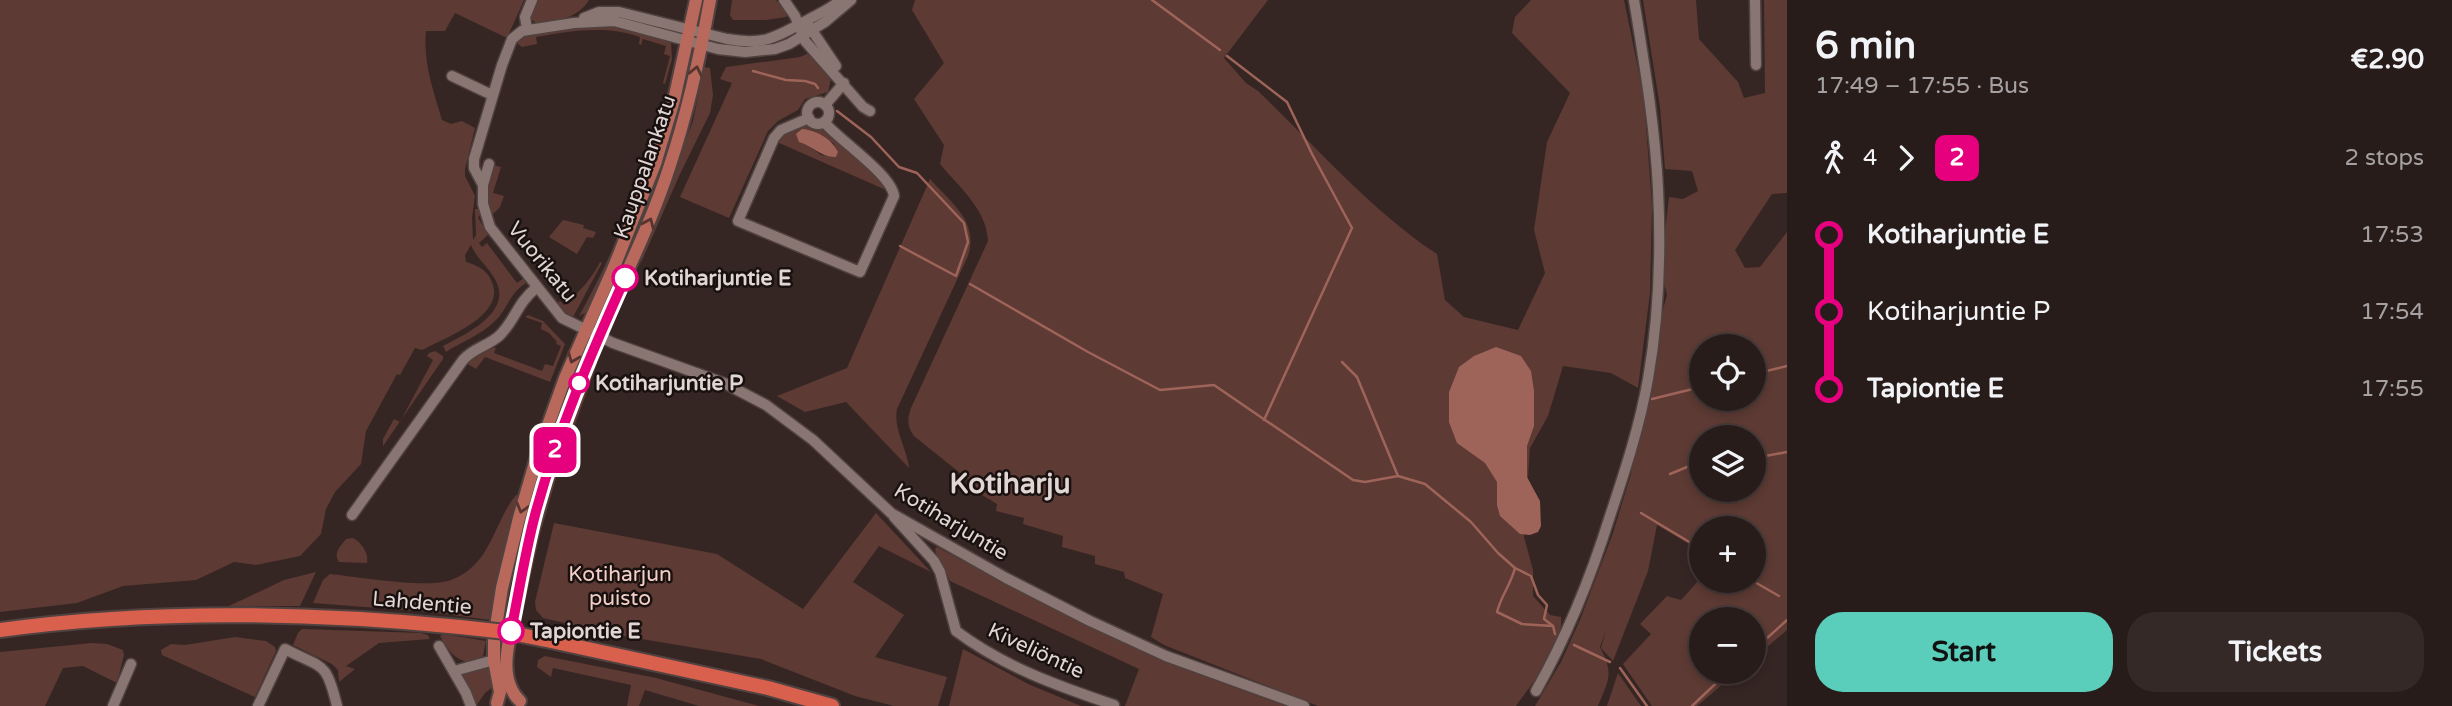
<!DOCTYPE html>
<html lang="en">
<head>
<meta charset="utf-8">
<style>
	body { margin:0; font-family:"Varela Round",sans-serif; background:#342927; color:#f1f3f6; height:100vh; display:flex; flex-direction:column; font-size:26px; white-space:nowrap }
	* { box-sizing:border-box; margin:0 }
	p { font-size:23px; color:#a5a1a2 }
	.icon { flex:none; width:38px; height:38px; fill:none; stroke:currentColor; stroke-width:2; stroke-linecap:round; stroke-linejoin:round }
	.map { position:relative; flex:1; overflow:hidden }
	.details { display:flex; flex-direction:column; background:#281c1a; width:665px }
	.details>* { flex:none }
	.badge { padding:0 14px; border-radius:10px; font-size:24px; line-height:46px }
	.tools { position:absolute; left:1689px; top:334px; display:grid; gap:14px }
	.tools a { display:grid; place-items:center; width:77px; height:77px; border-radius:50%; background:#281c1a; box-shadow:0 4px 10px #0003,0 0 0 2px #443a39; font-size:35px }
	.map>.badge { position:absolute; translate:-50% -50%; box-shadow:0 0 0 4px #fff }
	.legs { display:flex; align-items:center; gap:10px; height:77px; padding:0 28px; font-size:23px }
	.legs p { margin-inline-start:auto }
	.overview { display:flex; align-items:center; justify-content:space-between; height:119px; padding:0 28px }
	h1 { font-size:38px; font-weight:700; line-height:52px }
	.action { display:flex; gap:14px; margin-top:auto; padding:14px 28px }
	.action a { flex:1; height:80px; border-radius:28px; background:#5bcebb; color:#111; font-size:28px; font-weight:700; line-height:80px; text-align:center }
	.action a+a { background:#342927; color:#f1f3f6 }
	ul { padding:0 28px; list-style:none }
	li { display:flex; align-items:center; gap:24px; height:77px; font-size:26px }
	li i { display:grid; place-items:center; width:10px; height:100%; margin:0 9px; background:currentColor }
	li i::after { content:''; width:18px; height:18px; margin:-9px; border:5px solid; border-radius:50%; background:#281c1a }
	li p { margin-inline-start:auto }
	li:first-child i { background:linear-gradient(#0000 50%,currentColor 0) }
	li:last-child i { background:linear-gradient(currentColor 50%,#0000 0) }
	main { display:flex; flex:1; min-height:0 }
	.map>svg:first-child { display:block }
</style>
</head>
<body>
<main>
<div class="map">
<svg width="1787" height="706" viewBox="0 0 1787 706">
	<rect width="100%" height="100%" fill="#362623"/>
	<g fill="#5d3a34" fill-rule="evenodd">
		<path d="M0,0H524L507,38L455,13L445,31H426C423,62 433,90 442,120L451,124L462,121L475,128L465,169V176L475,196L472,218L473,240L476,235L475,209H480L481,213L478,218L489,234L479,243L482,247L487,243L517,283L524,278L526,283C508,294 508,310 494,322C481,335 461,342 446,352L443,346C467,334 517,310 493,276C486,265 475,256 471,245L465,255L466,262C479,266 489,271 493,285C503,317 444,338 422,350L415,348L400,375L397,374L366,431L361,464L335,492L326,509L321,534L300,556L256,565L234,562L196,580L123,586L77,603L0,612Z"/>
		<path d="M536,0H589C577,20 556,20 536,23L530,18Z"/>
		<path d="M732,0H776L787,14L786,17L766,20H733L730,15Z"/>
		<path d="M915,0H1268L1224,58L1246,83L1258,91C1313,144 1374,213 1437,254L1445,300L1464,317L1518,330L1545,273L1534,230L1547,142L1570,93L1512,33L1515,17L1531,0H1624L1644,98L1652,206L1650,293L1638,388L1611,373L1563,366L1548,416L1530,448L1524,537L1533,570V596L1550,615L1561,617C1564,648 1533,681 1516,706H1318L1164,645L1151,637L1163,594L1125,578L1124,572L1095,564V556L1062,547L1063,536L1023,524L1024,518L996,511L997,504L979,493L975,485L914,436C907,426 907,420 911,408L988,241C987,210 959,187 940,164L944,145L914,99L944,63L912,10Z"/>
		<path d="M1643,0H1696L1699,39L1738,82L1744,98L1765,93L1764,0H1787V193L1772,194L1735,250L1745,268L1760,267L1787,232V630L1754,658V620H1701V672H1737L1697,706H1652L1623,664L1651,634L1640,624L1667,596L1681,600L1701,578V581H1754V528H1701V551L1657,525L1648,571L1613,661L1601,648L1606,630L1600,647C1614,674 1609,679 1598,706H1535L1561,662L1580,620L1612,536L1631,474L1655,366L1660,320L1667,295L1662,273L1663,250L1669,197L1683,199L1698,191L1692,171L1665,169L1660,107ZM1701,346H1754V399H1701ZM1701,438H1754V490H1701Z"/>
		<path d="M582,25C613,25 642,30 671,43L672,59L665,84L663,83L670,56L664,54L666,46L643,39L641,45L639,44L640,37C606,25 570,31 536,37L537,44L522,47L517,43L518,39L525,34Z"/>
		<path d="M811,52L831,78L828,92L805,99L798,110L778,121L768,131L729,218L680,197L732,83L720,79L726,67L800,57Z"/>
		<path d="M689,64L677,120L662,174L602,318L597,316L653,188Z"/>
		<path d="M704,67L710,68L713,95L710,113L680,174L640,265L644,248L693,121Z"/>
		<path d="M805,124L827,131L880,178L886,190L777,142L787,131ZM808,130L833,143L838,152L836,157L821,155L808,145Z"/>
		<path d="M651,153L653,154L589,311L579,316C608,264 631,209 651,153Z"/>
		<path d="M493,165L501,167L493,193L504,196L500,207L492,215H490C485,197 488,183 493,165Z"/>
		<path d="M930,179C951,203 979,221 968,256L897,409C893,429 907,448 909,468L846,402L805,412L777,396L847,368Z"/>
		<path d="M563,220L584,225L583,228L596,232L593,238L587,237L577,254L549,237Z"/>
		<path d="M600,262L602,263L573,317L560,310L556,304L560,301L564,305C579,292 591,280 600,262Z"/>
		<path d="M528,315L543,321L565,344L550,382L485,357L476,369L466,363C474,355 484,346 496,348L494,353L542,371L545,364L553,366L561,346L556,344L557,342L549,333L541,329L542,323L525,317Z"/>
		<path d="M435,351L443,356V359L383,446V439L394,419L400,422L433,360L427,356L429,353Z"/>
		<path d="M581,353L585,355L540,479L536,478L556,417Z"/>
		<path d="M594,359L597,364L558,471L539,538L520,626L516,625L529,561L560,451Z"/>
		<path d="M516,495L519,496V500L491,620L429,612L313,603L323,580L330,574C359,577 423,588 448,581C463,576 473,568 482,556C495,537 502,512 516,495Z"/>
		<path d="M876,513L931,572L879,546L853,582L904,615L875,657L947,677L938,706H894L855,696L761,659L612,634L543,618L536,610L535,602L554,523L717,554L803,609Z"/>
		<path d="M353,538C362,543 369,553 367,563L339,562C333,553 340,547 346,539Z"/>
		<path d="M937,547L1002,582L1097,629L1203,676L1286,706H1125L1139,669L950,581C946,570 937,561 935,549Z"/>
		<path d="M316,572L300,606H229L284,580Z"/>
		<path d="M302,629L421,633L428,635L430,639L379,643L346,666L355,669L339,682L338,670L332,664L293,645L298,633Z"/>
		<path d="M443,634L486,641L483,656C462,670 450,654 440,636Z"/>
		<path d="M235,637L266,641L275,647L276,651L255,697L162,655L161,650L171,644L185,645Z"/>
		<path d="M92,643L107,644L123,650L124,655L117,683L83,666L63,668L45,706H0V652Z"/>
		<path d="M963,649L1028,684L1081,706H949Z"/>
		<path d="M545,656L656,678L759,706H699L645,690L639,706H627L631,685L553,668L551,677L537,667L538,660Z"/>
		<path d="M474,668L490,669L494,686L485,693L476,706L462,674L466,670Z"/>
		<path d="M1618,673L1641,706H1607Z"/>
	</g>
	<g fill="#9f6459">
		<path d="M802,129C816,130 832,139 838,152L836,157C822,158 813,146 799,142L796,134Z"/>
		<path d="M1496,347L1521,356L1531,371L1534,391V426L1527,446V477L1540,501L1541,526L1538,532L1530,535L1520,534L1500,516L1497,505V482L1485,463L1457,443L1449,422V392L1459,367L1474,356Z"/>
	</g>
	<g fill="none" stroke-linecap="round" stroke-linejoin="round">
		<g stroke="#9f6459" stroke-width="2.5">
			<path d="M1152,0L1220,50"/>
			<path d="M1227,56L1287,102L1312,154L1352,228L1264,420"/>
			<path d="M753,71L786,80L805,81L815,84L818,88"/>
			<path d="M837,111L871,137L899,167L917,173L964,223L968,242L956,276L900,246"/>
			<path d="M970,284L1088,352L1160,390L1214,385L1353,480L1365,482L1398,476L1425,484L1471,522L1498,553L1515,568L1531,576L1538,595L1547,605L1544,619L1553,626"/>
			<path d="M1342,362L1357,377L1398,476"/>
			<path d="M1754,374L1787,366"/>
			<path d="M1652,399L1701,387"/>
			<path d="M1760,457L1787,452"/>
			<path d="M1670,474L1687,467L1701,465"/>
			<path d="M1641,513L1701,549"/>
			<path d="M1515,568C1511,584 1501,596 1497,612L1522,624L1553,626L1555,634"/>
			<path d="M1753,581L1779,596"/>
			<path d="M1574,645L1610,662"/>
			<path d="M1754,650L1787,620"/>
			<path d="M1620,668L1647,706"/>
			<path d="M1692,706L1728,672"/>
		</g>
		<g stroke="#504240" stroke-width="13">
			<g id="minor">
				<path d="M784,0L795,16L805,41L863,107L870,111"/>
				<path d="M1755,0L1756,65"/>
				<path d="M584,18L599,12H619L727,39C762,45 773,39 802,23C816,15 829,10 841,0"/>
				<path d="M809,26L836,66"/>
				<path d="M527,29L525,17L532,0"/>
				<path d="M452,76L492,95"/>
				<circle cx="818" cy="113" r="11"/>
				<path d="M825,105L844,83"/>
				<path d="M809,118L781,130L774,138L738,221L860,272L894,196C892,175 839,140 824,122"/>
				<path d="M489,164L483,185V204L490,227L562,318L613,343L724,383L766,405L813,440L891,513L1006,578L1090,621L1166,656L1304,706"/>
				<path d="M483,185L474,168V159L502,65L512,39L522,31L574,23L614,21L718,49L745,52L775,49L789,44L825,22L851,0"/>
				<path d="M352,515L463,360C473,348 488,346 499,336C515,321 517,303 536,288"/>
				<path d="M894,517L934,561L940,572L956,631C1004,667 1058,686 1114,705"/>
				<path d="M439,646L466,693L471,706"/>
				<path d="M454,671L494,660"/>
				<path d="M1536,691C1567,636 1591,577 1610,516C1625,471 1640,425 1648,379C1659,317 1661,251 1658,189C1655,126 1644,62 1634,0"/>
				<path d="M113,706L131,664"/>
				<path d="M258,706L285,649C323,669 326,660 337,706"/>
			</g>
		</g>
		<g stroke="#504240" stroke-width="16">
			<g id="major">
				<path d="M520,701C496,678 510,638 515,610C531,522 556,438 590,356C616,292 649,231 670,165C688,111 700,56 710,0"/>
				<path d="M497,703L500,692L494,660V639L502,588L519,518L537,456L565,378L614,267L655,164L674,100L696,0"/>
			</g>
		</g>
		<g stroke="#504240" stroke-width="18">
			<g id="highway">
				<path d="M0,630C153,609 307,612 460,627"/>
				<path d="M551,641L768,688L832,706"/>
			</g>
		</g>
		<use href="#minor" stroke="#897672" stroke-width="10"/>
		<use href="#major" stroke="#b8695c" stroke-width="12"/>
		<use href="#highway" stroke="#d8604d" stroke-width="14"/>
		<g stroke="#504240" stroke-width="18" stroke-linecap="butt">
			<path id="highway-bridge" d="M460,627L506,632L551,641"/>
		</g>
		<use href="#highway-bridge" stroke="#d8604d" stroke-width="14"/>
	</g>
	<defs><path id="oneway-chevron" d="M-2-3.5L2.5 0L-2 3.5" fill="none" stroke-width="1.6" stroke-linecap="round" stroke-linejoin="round" transform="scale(1.75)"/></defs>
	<g stroke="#58342e">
		<use href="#oneway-chevron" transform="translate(696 71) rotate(-78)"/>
		<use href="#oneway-chevron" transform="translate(649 223) rotate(-67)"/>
		<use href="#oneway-chevron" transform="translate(573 358) rotate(112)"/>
		<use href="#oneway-chevron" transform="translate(522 508) rotate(106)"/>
	</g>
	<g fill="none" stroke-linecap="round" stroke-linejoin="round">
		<g stroke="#fff" stroke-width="16">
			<path id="line-1" d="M511,631C519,592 525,553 535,515C557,433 590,356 625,278"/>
		</g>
		<use href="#line-1" stroke="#e6007e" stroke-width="10"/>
	</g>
	<g fill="#fff" stroke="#e6007e" stroke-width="3.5">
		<circle cx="625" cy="278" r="12"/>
		<circle cx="579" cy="383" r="9"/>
		<circle cx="511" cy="631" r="12"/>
	</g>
	<g text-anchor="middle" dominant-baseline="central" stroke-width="5" stroke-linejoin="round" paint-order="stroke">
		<g font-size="21" fill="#e1d6d4" stroke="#18110f">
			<text transform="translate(645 167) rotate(-71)">Kauppalankatu</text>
			<text transform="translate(542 262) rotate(51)">Vuorikatu</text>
			<text transform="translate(951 522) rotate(31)">Kotiharjuntie</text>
			<text transform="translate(422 603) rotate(5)">Lahdentie</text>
			<text transform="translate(1036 651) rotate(25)">Kiveliöntie</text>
		</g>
		<g font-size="21" font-weight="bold" fill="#e1d6d4" stroke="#18110f" text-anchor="start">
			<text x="644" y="278">Kotiharjuntie E</text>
			<text x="595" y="383">Kotiharjuntie P</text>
			<text x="530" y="631">Tapiontie E</text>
		</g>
		<g font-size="21" fill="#f4cfc7" stroke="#18110f">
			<text x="620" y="574">Kotiharjun<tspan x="620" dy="24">puisto</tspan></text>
		</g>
		<g font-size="28" font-weight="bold" fill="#e1d6d4" stroke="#18110f">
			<text x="1010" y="484">Kotiharju</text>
		</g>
	</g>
</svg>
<div class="tools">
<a><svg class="icon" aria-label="locate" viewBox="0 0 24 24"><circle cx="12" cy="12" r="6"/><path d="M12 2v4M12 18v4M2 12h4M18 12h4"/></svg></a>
<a><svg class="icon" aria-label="layers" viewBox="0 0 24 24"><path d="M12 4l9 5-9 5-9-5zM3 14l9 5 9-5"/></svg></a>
<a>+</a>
<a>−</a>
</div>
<b class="badge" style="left:555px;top:450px;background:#e6007e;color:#fff">2</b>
</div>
<section class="details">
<div class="overview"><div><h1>6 min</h1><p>17:49 – 17:55 · Bus</p></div><b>€2.90</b></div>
<div class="legs"><svg class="icon" aria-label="walk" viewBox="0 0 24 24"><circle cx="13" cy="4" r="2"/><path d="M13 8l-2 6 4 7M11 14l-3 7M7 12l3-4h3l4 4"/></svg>4<svg class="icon" aria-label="forward" viewBox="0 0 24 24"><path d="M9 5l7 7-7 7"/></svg><b class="badge" style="background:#e6007e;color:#fff">2</b><p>2 stops</p></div>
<ul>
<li><i style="color:#e6007e"></i><b>Kotiharjuntie E</b><p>17:53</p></li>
<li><i style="color:#e6007e"></i><span>Kotiharjuntie P</span><p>17:54</p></li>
<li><i style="color:#e6007e"></i><b>Tapiontie E</b><p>17:55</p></li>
</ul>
<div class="action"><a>Start</a><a>Tickets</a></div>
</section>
</main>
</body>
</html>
